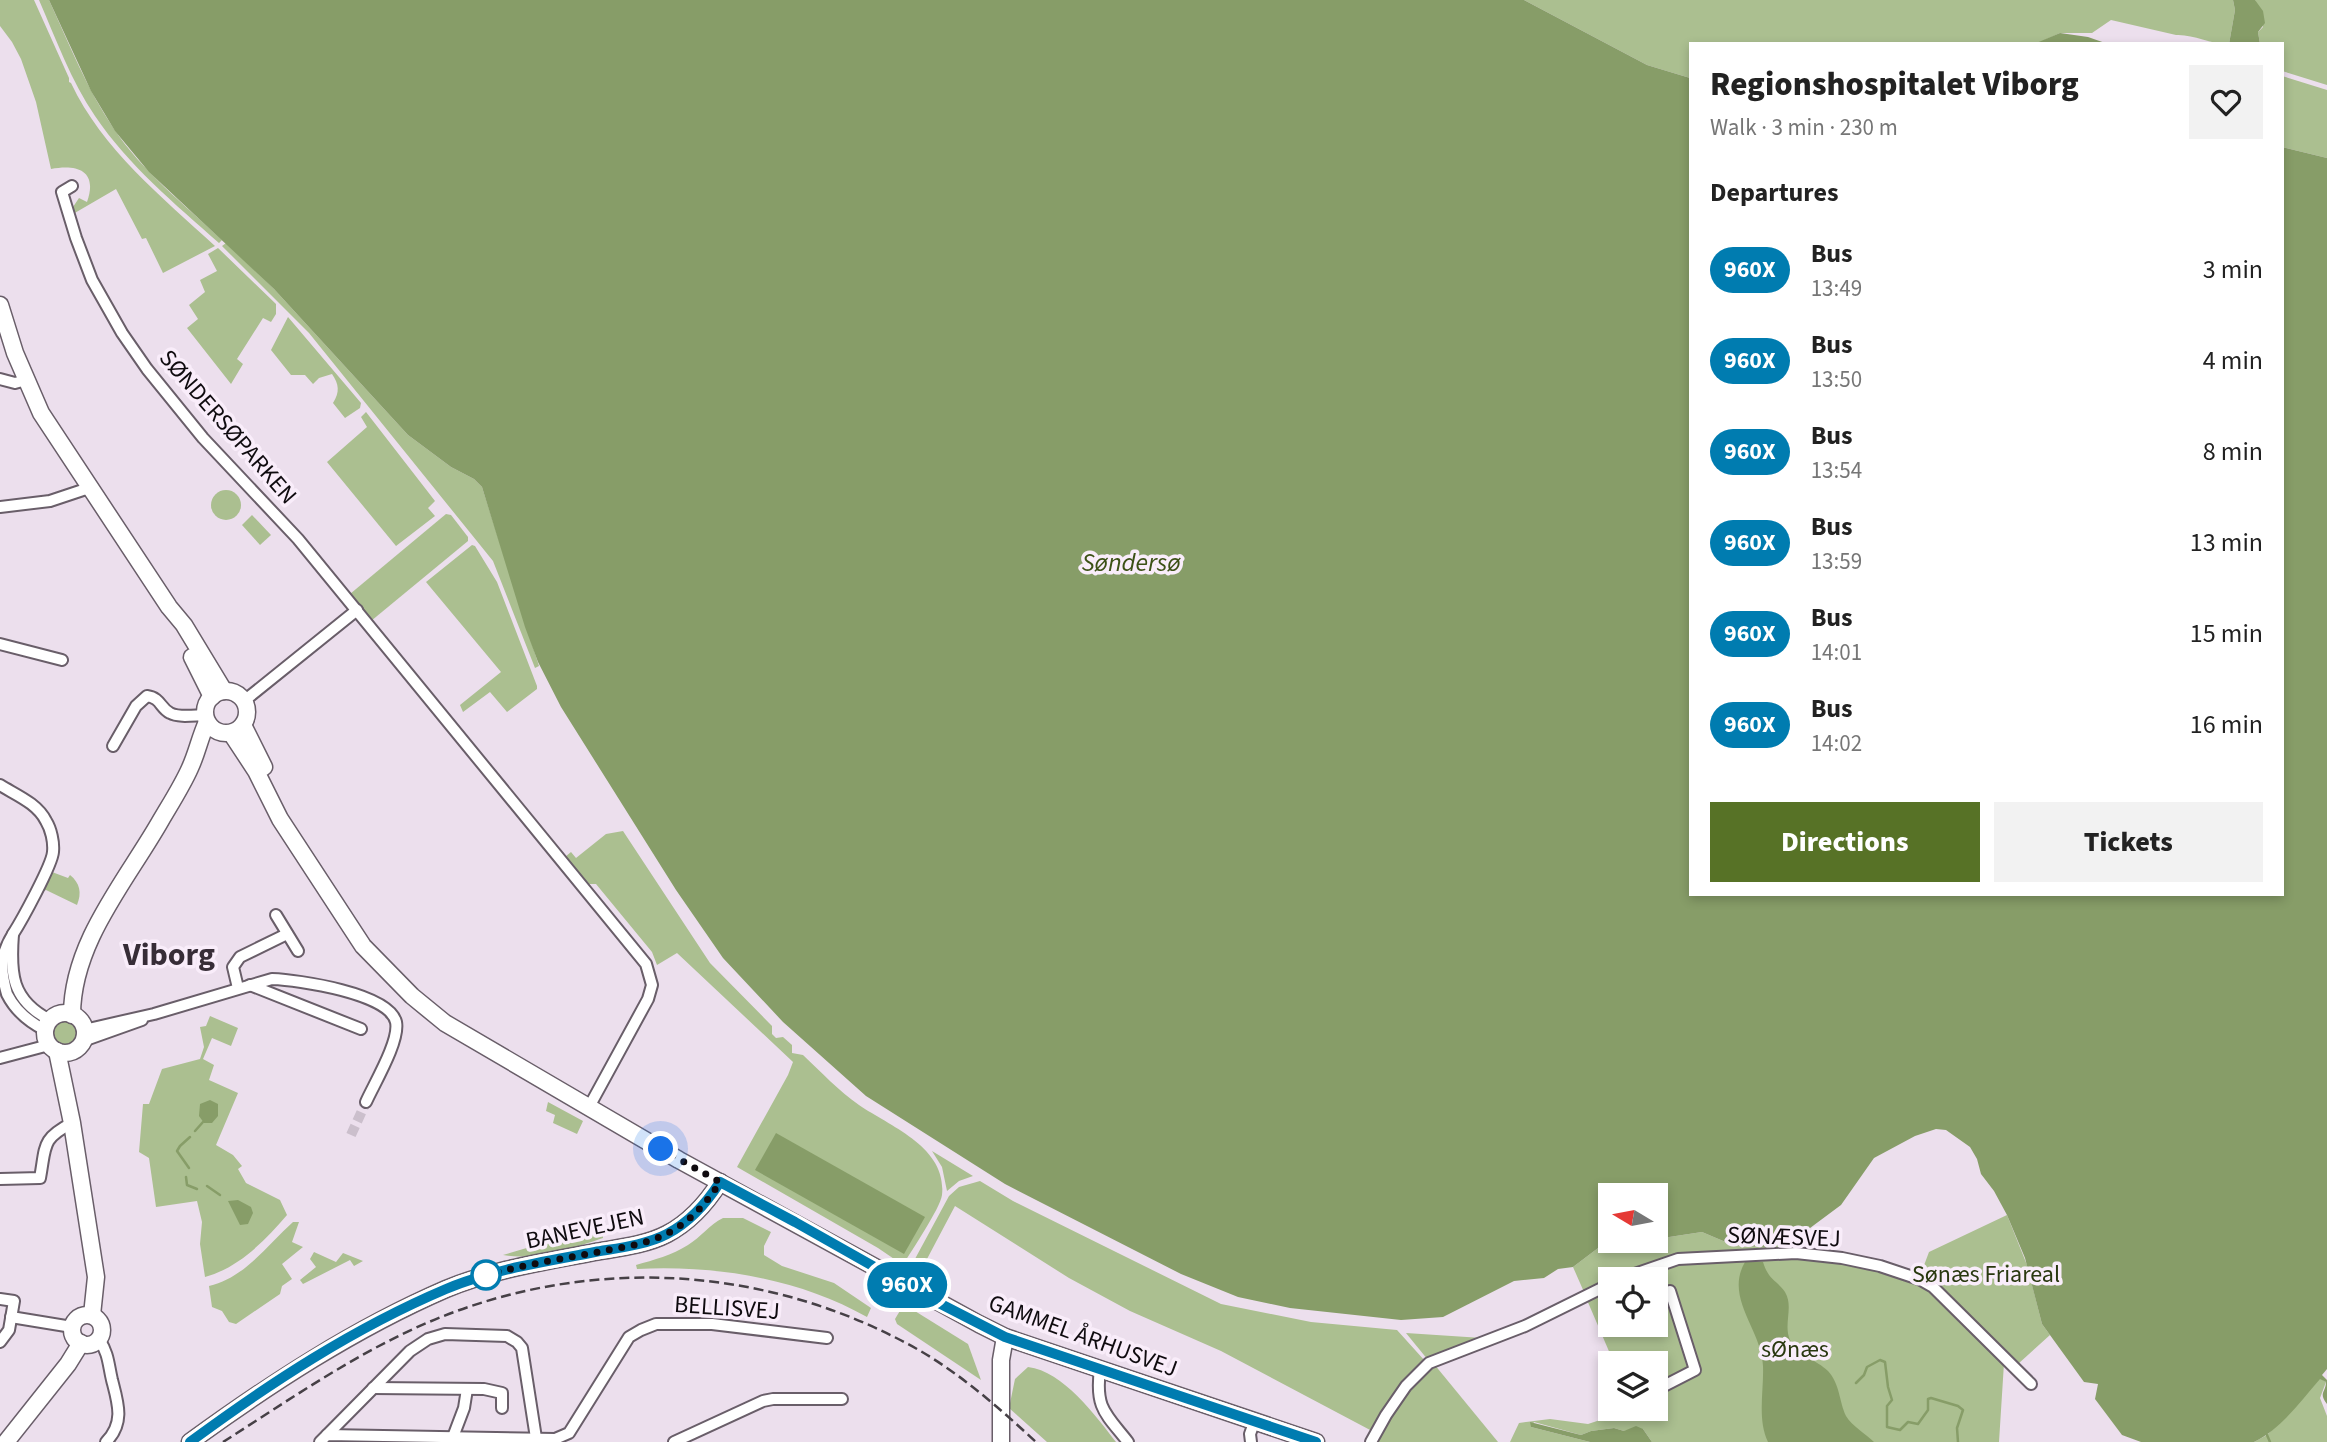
<!DOCTYPE html>
<html lang="en">
<head>
<meta charset="utf-8">
<style>
	body { margin:0; font-family:"Source Sans 3",sans-serif; background:#f2f2f2; color:#222; height:100vh; display:flex; flex-direction:column; font-size:26px; white-space:nowrap }
	* { box-sizing:border-box; margin:0 }
	p { font-size:23px; color:#767676 }
	.icon { flex:none; width:38px; height:38px; fill:none; stroke:currentColor; stroke-width:2; stroke-linecap:round; stroke-linejoin:round }
	.map { position:relative; flex:1; overflow:hidden }
	.panel { position:absolute; left:1689px; top:42px; width:595px; height:854px; display:flex; flex-direction:column; background:#fff; border-radius:0px; box-shadow:0 4px 10px #0003 }
	.panel>* { flex:none }
	.badge { padding:0 14px; border-radius:23px; font-size:24px; line-height:46px }
	.needle { width:46px; rotate:280deg }
	.tools { position:absolute; left:1598px; top:1183px; display:grid; gap:14px }
	.tools a { display:grid; place-items:center; width:70px; height:70px; border-radius:0px; background:#fff; box-shadow:0 4px 10px #0003; font-size:35px }
	.you { position:absolute; width:35px; height:35px; margin:-18px; border:5px solid #fff; border-radius:50%; background:#1a73e8; box-shadow:0 0 0 10px #1a73e833 }
	.map>.badge { position:absolute; translate:-50% -50%; box-shadow:0 0 0 4px #fff }
	h2 { padding:0 21px; font-size:26px; line-height:63px }
	.round { display:grid; place-items:center; flex:none; width:74px; height:74px; border-radius:0px; background:#f2f2f2 }
	.overview { display:flex; align-items:center; justify-content:space-between; height:119px; padding:0 21px }
	h1 { font-size:33px; font-weight:800; line-height:52px }
	.cta { display:flex; gap:14px; margin-top:auto; padding:14px 21px }
	.cta a { flex:1; height:80px; border-radius:0px; background:#577226; color:#fff; font-size:28px; font-weight:800; line-height:80px; text-align:center }
	.cta a+a { background:#f2f2f2; color:#222 }
	ul { padding:0; list-style:none }
	li { display:flex; align-items:center; gap:21px; height:91px; padding:0 21px }
	li div { flex:1 }
	li b { display:block; font-size:26px }
	li em { font-style:normal }
	li .badge { min-width:77px; font-weight:700; text-align:center }
	.map>svg:first-child { display:block }
</style>
</head>
<body>
<div class="map">
<svg width="2327" height="1442" viewBox="0 0 2327 1442">
	<rect width="100%" height="100%" fill="#ecdfed"/>
	<g fill="#abbf90">
		<path d="M0,0H34L69,78V82L71,83C102,149 162,197 215,246L163,273L146,238L142,239L116,189L73,214V207L79,198L87,202C98,171 78,164 51,169L36,102L21,59L12,42L0,26Z"/>
		<path d="M39,0H49C69,44 87,89 114,129C142,171 185,205 222,240L219,243C175,204 128,165 95,116C71,81 56,39 39,0Z"/>
		<path d="M1524,0H2233L2235,10L2229,44C2209,44 2193,34 2176,35L2111,20L2092,33H2060L2036,44H1690V78L1647,65Z"/>
		<path d="M2255,0H2327V85L2282,71V44H2260L2258,32L2263,27Z"/>
		<path d="M2282,76L2327,90V158L2282,147Z"/>
		<path d="M226,243L274,289L408,435L451,467L474,479L482,487L539,666L535,668L493,561L309,333L222,246Z"/>
		<path d="M218,248L276,304V314L271,322L263,318L237,359L243,364L231,384L187,328L198,319L189,305L205,292L200,280L217,271L208,254Z"/>
		<path d="M288,317L361,403L360,408L345,418L333,403C340,392 339,384 332,374L319,378L313,384L305,375H291L271,350Z"/>
		<path d="M366,412L435,501L428,508L435,516L396,546L327,462L367,427L361,417Z"/>
		<circle cx="226" cy="505" r="15"/>
		<path d="M446,514L451,515L468,537V541L371,621L350,594Z"/>
		<path d="M252,515L271,535L260,545L242,525Z"/>
		<path d="M472,545L475,546L497,582L537,686V689L507,712L490,692L463,712L460,705L501,672L426,582Z"/>
		<path d="M623,831L710,963L772,1026V1034L776,1038L783,1037L792,1045V1053L803,1055C821,1072 839,1091 859,1105C891,1127 947,1147 942,1195C940,1209 911,1251 903,1265L878,1248L737,1167L788,1075L793,1062L677,953L657,965L652,952L596,884H587L565,857L571,852L576,858L606,834Z"/>
		<path d="M52,872L68,878L70,875C80,883 82,893 77,905L46,890L42,892Z"/>
		<path d="M210,1016L238,1028L231,1046L212,1038L203,1059L214,1065L209,1080L238,1093L216,1145L233,1155L242,1166L238,1169L246,1183L280,1200L287,1215C265,1241 238,1268 205,1277L200,1244L202,1222L197,1201L156,1207L149,1158L139,1152L143,1104H149L162,1069L200,1059L204,1047L200,1027L206,1026Z"/>
		<circle cx="65" cy="1033" r="13"/>
		<path d="M548,1102L583,1121L577,1134L553,1123L555,1115L546,1111Z"/>
		<path d="M932,1151L973,1176L959,1181L947,1191L942,1167Z"/>
		<path d="M980,1181L1013,1201L1221,1304L1311,1322L1397,1330L1425,1361L1372,1431L1221,1351L1130,1311L1069,1278L955,1206L918,1276L909,1270L949,1196L959,1187Z"/>
		<path d="M2007,1215L2027,1265L2042,1324L2050,1335L2018,1364L1920,1276L1929,1252Z"/>
		<path d="M723,1218H743L771,1232L764,1246V1255L782,1266L834,1283L871,1308L867,1317C798,1278 715,1265 637,1269L636,1265C654,1260 672,1255 688,1245C701,1237 709,1225 723,1218Z"/>
		<path d="M293,1222H299L292,1242L303,1247L282,1264L292,1279L282,1286L280,1294L236,1324L229,1322L222,1311L212,1307L209,1286C246,1277 266,1246 293,1222Z"/>
		<path d="M1806,1231L1800,1250L1649,1264L1584,1292L1573,1267L1610,1239L1656,1241V1239L1702,1232L1735,1246L1766,1247L1785,1242Z"/>
		<path d="M577,1233L603,1236V1238C574,1248 534,1261 503,1255L530,1247V1242Z"/>
		<path d="M314,1252L336,1262L343,1253L363,1261L354,1266L350,1260L303,1284L300,1280L316,1267L310,1259Z"/>
		<path d="M1791,1257L1858,1264L1927,1287L2004,1363L1999,1442H1652L1643,1429L1624,1431L1614,1428L1591,1431L1581,1435L1534,1422L1531,1427L1590,1442H1510L1519,1423L1550,1419L1588,1424L1618,1414L1620,1409H1656V1363H1614L1587,1300L1610,1287V1325H1656V1279H1629L1681,1261Z"/>
		<path d="M910,1308L968,1344L981,1380L897,1324L895,1319L901,1309Z"/>
		<path d="M1406,1333L1482,1338L1428,1360Z"/>
		<path d="M1434,1364L1498,1442H1376L1412,1384Z"/>
		<path d="M1028,1367C1063,1371 1096,1416 1116,1442H1047L1009,1408L1015,1379Z"/>
		<path d="M2320,1378L2326,1382L2320,1398L2327,1416V1442H2254L2267,1435Z"/>
	</g>
	<g fill="#879d68">
		<path d="M49,0H1524L1647,65L1690,78V894H2282V147L2327,158V1369L2322,1375L2327,1380V1404C2318,1393 2326,1392 2326,1382L2320,1379C2300,1402 2282,1428 2254,1442H2141L2122,1435L2095,1399L2098,1384L2084,1382L2042,1324L2025,1258L2007,1215L1994,1191L1981,1174L1977,1159L1970,1147L1946,1130L1936,1129L1915,1136L1874,1158L1841,1205L1806,1231L1785,1242L1766,1247L1735,1246L1702,1232L1656,1239V1195H1610V1239L1573,1267L1558,1269L1544,1278L1514,1281L1443,1317L1401,1320L1290,1308L1238,1297L1181,1274L1005,1184L866,1096L783,1022L723,958L676,890L561,707L538,662L525,627L482,487L474,479L451,467L408,435L274,289L149,172L115,131L91,91Z"/>
		<path d="M2233,0H2255L2263,11L2265,23L2258,32L2260,44H2229L2235,10Z"/>
		<path d="M2060,33L2088,37L2108,44H2034Z"/>
		<path d="M210,1100L218,1104V1116L212,1123H204L199,1116L200,1104Z"/>
		<path d="M776,1133L925,1217L904,1254L755,1170Z"/>
		<path d="M238,1200L251,1207L253,1213L248,1224L240,1225L228,1201Z"/>
		<path d="M1745,1262H1763C1769,1281 1776,1279 1785,1292C1794,1307 1783,1324 1790,1340C1797,1355 1817,1360 1828,1371C1840,1384 1839,1401 1846,1416C1852,1426 1866,1434 1874,1442H1768C1757,1419 1764,1391 1763,1366C1762,1330 1724,1298 1745,1262Z"/>
		<path d="M1530,1422L1581,1435L1591,1431L1614,1428L1624,1431L1636,1426L1643,1429L1652,1442H1590L1531,1427Z"/>
	</g>
	<g fill="none" stroke-linecap="round" stroke-linejoin="round">
		<g stroke="#879d68" stroke-width="2.5">
			<path d="M195,1131L203,1122"/>
			<path d="M189,1168L177,1151L180,1146L190,1137"/>
			<path d="M186,1177L187,1185L197,1189"/>
			<path d="M207,1186L220,1195"/>
			<path d="M1856,1383L1864,1375L1867,1367L1880,1360L1885,1362L1888,1387L1892,1400L1887,1406V1427L1900,1430L1908,1422L1918,1424L1928,1410V1399L1931,1398L1958,1406L1963,1410L1957,1428L1958,1442"/>
			<path d="M2267,1435L2270,1442"/>
		</g>
		<path stroke="#cbbfcc" stroke-width="10" stroke-dasharray="10 5" stroke-linecap="butt" d="M351,1135L366,1102"/>
		<g stroke="#695e69" stroke-width="14">
			<g id="street">
				<path d="M72,186L62,192L76,238L92,280L122,333L147,369L203,438L298,539L646,964L652,985L648,999L589,1107"/>
				<path d="M0,379L15,383L26,380"/>
				<path d="M0,507L50,501L89,488"/>
				<path d="M0,644L62,660"/>
				<path d="M244,701L357,610"/>
				<path d="M113,746L136,706L147,696C161,698 160,708 170,713C179,718 195,715 205,715"/>
				<path d="M0,785C16,795 37,803 46,821C51,829 54,842 53,852C52,865 22,920 13,934C0,955 0,969 7,994C15,1010 29,1022 45,1030"/>
				<path d="M276,915L298,951"/>
				<path d="M13,934C10,973 11,1000 50,1020"/>
				<path d="M250,985L361,1029"/>
				<path d="M238,988L233,967L240,957L287,934"/>
				<path d="M84,1030L154,1014L272,979C298,980 389,993 396,1022C400,1041 374,1084 366,1102"/>
				<path d="M83,1041L142,1020"/>
				<path d="M0,1058L49,1045"/>
				<path d="M0,1179L40,1178C46,1146 41,1139 72,1123"/>
				<path d="M1620,1279L1678,1259L1796,1253L1842,1258L1880,1266L1919,1279L1933,1287L2031,1384"/>
				<path d="M0,1299L14,1301L9,1330L0,1342"/>
				<path d="M11,1317L72,1327"/>
				<path d="M99,1339C109,1355 108,1363 112,1380C118,1403 125,1423 106,1442"/>
				<path d="M1100,1369C1095,1408 1105,1413 1128,1442"/>
				<path d="M373,1388L484,1389L502,1393V1408"/>
				<path d="M1656,1390L1695,1370L1670,1291"/>
				<path d="M327,1435L410,1351L428,1339L445,1334L507,1336L517,1342L522,1348L536,1438"/>
				<path d="M453,1437L464,1408L467,1389"/>
				<path d="M555,1439L569,1433L629,1337L641,1330L656,1324H712L827,1338"/>
				<path d="M320,1442L327,1435L555,1439"/>
				<path d="M674,1442L763,1401L773,1399H842"/>
				<path d="M1251,1442L1250,1434L1255,1420"/>
				<path d="M1371,1442L1386,1415L1406,1386L1429,1363L1525,1326L1610,1284"/>
			</g>
		</g>
		<g stroke="#695e69" stroke-width="19">
			<g id="secondary">
				<path d="M0,305L15,353L41,413L169,607L184,625L224,691"/>
				<path d="M192,657L212,697"/>
				<circle cx="226" cy="712" r="21"/>
				<path d="M243,725L264,767"/>
				<path d="M231,733L256,771L280,819L363,946L412,996L445,1023L679,1160L979,1324L1005,1337L1316,1442"/>
				<circle cx="65" cy="1033" r="20"/>
				<path d="M72,1015C72,942 127,880 161,820C171,803 182,786 190,768C197,753 200,737 207,722"/>
				<path d="M57,1051L72,1123L96,1277L92,1315"/>
				<circle cx="87" cy="1330" r="15"/>
				<path d="M6,1442L68,1364L81,1343"/>
				<path d="M190,1442C270,1384 354,1329 446,1289C494,1269 544,1262 595,1252C618,1248 646,1245 667,1234C690,1222 706,1204 720,1182"/>
				<path d="M1001,1442V1360L1005,1337"/>
			</g>
		</g>
		<use href="#street" stroke="#fff" stroke-width="10"/>
		<use href="#secondary" stroke="#fff" stroke-width="16"/>
		<path stroke="#464046" stroke-width="2.5" stroke-dasharray="10 5" stroke-linecap="butt" d="M223,1442C289,1400 358,1352 429,1322C584,1256 758,1264 906,1343C954,1368 996,1405 1036,1442"/>
	</g>
	<g fill="none" stroke-linecap="round" stroke-linejoin="round">
		<g stroke="#fff" stroke-width="16">
			<path id="line" d="M190,1442C270,1383 354,1328 446,1289C494,1269 544,1262 595,1252C618,1248 646,1245 667,1234C690,1222 706,1204 720,1182L795,1222L933,1300L1005,1337L1316,1442"/>
		</g>
		<use href="#line" stroke="#007cb0" stroke-width="10"/>
		<path stroke="#0f0b0f" stroke-width="7" stroke-dasharray="0 12.6" d="M486,1275L480,1277C521,1265 562,1259 603,1251C623,1247 647,1244 666,1234C689,1223 706,1204 720,1182L661,1149"/>
	</g>
	<circle fill="#fff" stroke="#007cb0" stroke-width="3.5" cx="486" cy="1275" r="14"/>
	<g text-anchor="middle" dominant-baseline="central" stroke-width="7" stroke-linejoin="round" paint-order="stroke">
		<g font-size="24" fill="#0f0b0f" stroke="#f9edfa">
			<text transform="translate(228 427) rotate(49)">SØNDERSØPARKEN</text>
			<text transform="translate(585 1229) rotate(-12)">BANEVEJEN</text>
			<text transform="translate(1784 1237) rotate(2)">SØNÆSVEJ</text>
			<text transform="translate(727 1308) rotate(4)">BELLISVEJ</text>
			<text transform="translate(1083 1336) rotate(20)">GAMMEL ÅRHUSVEJ</text>
		</g>
		<g font-size="24" fill="#29380f" stroke="#f9edfa">
			<text x="1986" y="1274">Sønæs Friareal</text>
			<text x="1795" y="1349">sØnæs</text>
		</g>
		<g font-size="26" font-style="italic" fill="#3c5116" stroke="#f9edfa">
			<text x="1131" y="562">Søndersø</text>
		</g>
		<g font-size="32" font-weight="bold" fill="#372d37" stroke="#f9edfa">
			<text x="169" y="955">Viborg</text>
		</g>
	</g>
</svg>
<div class="tools">
<a><svg class="needle" viewBox="-14 -14 28 28"><path d="M0-13l5 13h-10z" fill="#e53935"/><path d="M0 13l5-13h-10z" fill="#767676"/></svg></a>
<a><svg class="icon" aria-label="locate" viewBox="0 0 24 24"><circle cx="12" cy="12" r="6"/><path d="M12 2v4M12 18v4M2 12h4M18 12h4"/></svg></a>
<a><svg class="icon" aria-label="layers" viewBox="0 0 24 24"><path d="M12 4l9 5-9 5-9-5zM3 14l9 5 9-5"/></svg></a>
</div>
<div class="you" style="left:661px;top:1149px"></div>
<b class="badge" style="left:907px;top:1285px;background:#007cb0;color:#fff">960X</b>
<section class="panel">
<div class="overview"><div><h1>Regionshospitalet Viborg</h1><p>Walk · 3 min · 230 m</p></div><a class="round"><svg class="icon" aria-label="heart" viewBox="0 0 24 24"><path d="M12 20l-8-8c-3-5 5-10 8-4 3-6 11-1 8 4z"/></svg></a></div>
<h2>Departures</h2>
<ul>
<li><span class="badge" style="background:#007cb0;color:#fff">960X</span><div><b>Bus</b><p>13:49</p></div><em>3 min</em></li>
<li><span class="badge" style="background:#007cb0;color:#fff">960X</span><div><b>Bus</b><p>13:50</p></div><em>4 min</em></li>
<li><span class="badge" style="background:#007cb0;color:#fff">960X</span><div><b>Bus</b><p>13:54</p></div><em>8 min</em></li>
<li><span class="badge" style="background:#007cb0;color:#fff">960X</span><div><b>Bus</b><p>13:59</p></div><em>13 min</em></li>
<li><span class="badge" style="background:#007cb0;color:#fff">960X</span><div><b>Bus</b><p>14:01</p></div><em>15 min</em></li>
<li><span class="badge" style="background:#007cb0;color:#fff">960X</span><div><b>Bus</b><p>14:02</p></div><em>16 min</em></li>
</ul>
<div class="cta"><a>Directions</a><a>Tickets</a></div>
</section>
</div>
</body>
</html>
